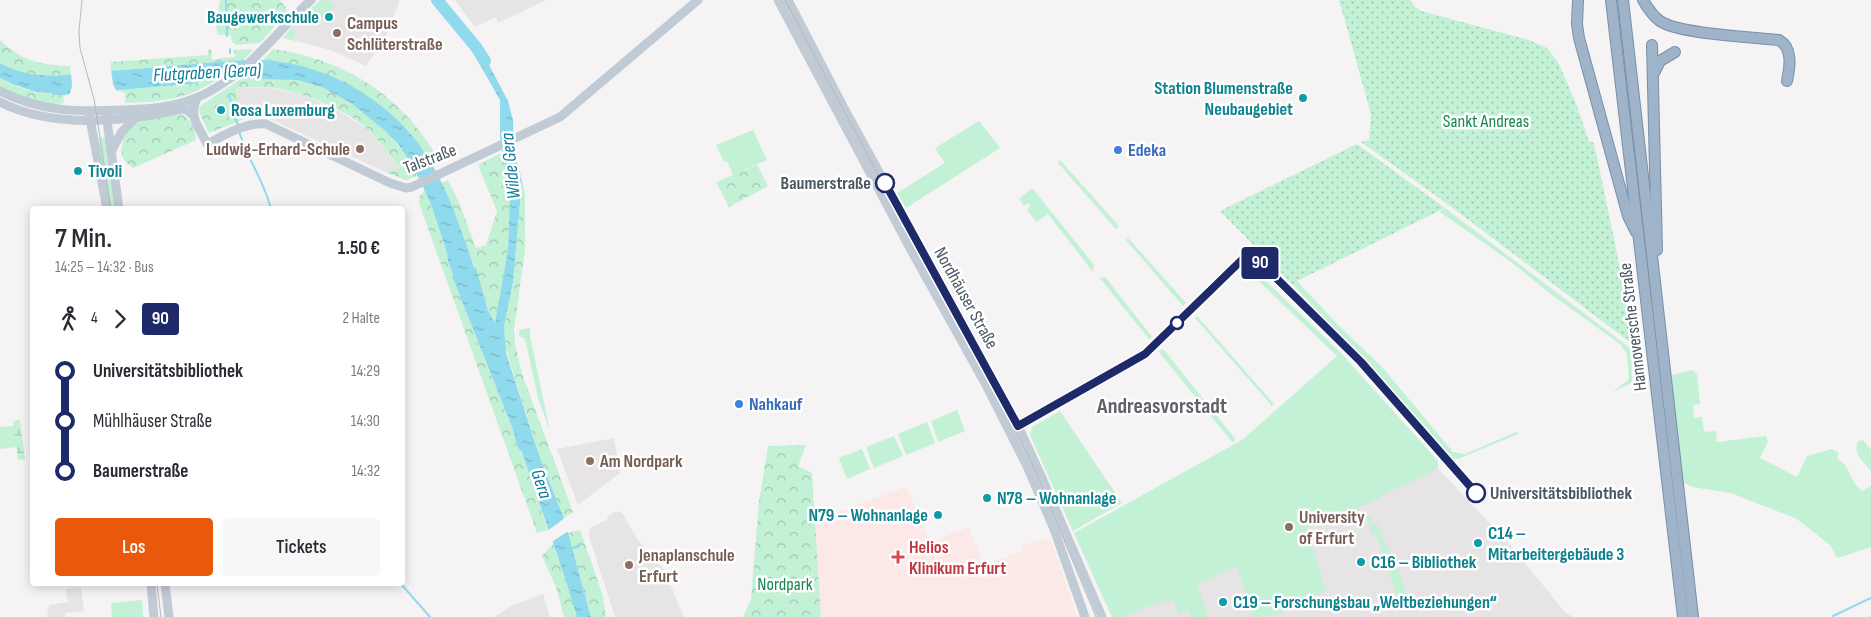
<!DOCTYPE html>
<html lang="de">
<head>
<meta charset="utf-8">
<style>
	body { margin:0; font-family:"Sofia Sans Condensed",sans-serif; background:#f7f7f7; color:#2b2b33; height:100vh; display:flex; flex-direction:column; font-size:19px; white-space:nowrap }
	* { box-sizing:border-box; margin:0 }
	p { font-size:16px; color:#7c7c81 }
	.icon { flex:none; width:28px; height:28px; fill:none; stroke:currentColor; stroke-width:2; stroke-linecap:round; stroke-linejoin:round }
	.map { position:relative; flex:1; overflow:hidden }
	.drawer { position:absolute; left:30px; top:206px; width:375px; height:380px; display:flex; flex-direction:column; background:#fff; border-radius:5px; box-shadow:0 2px 12px #0003 }
	.drawer>* { flex:none }
	.badge { padding:0 10px; border-radius:4px; font-size:18px; line-height:32px }
	.map>.badge { position:absolute; translate:-50% -50%; box-shadow:0 0 0 2px #fff }
	.legs { display:flex; align-items:center; gap:8px; height:55px; padding:0 25px; font-size:16px }
	.legs p { margin-inline-start:auto }
	.headline { display:flex; align-items:center; justify-content:space-between; height:85px; padding:0 25px }
	h1 { font-size:28px; font-weight:600; line-height:38px }
	.action { display:flex; gap:10px; margin-top:auto; padding:10px 25px }
	.action a { flex:1; height:58px; border-radius:5px; background:#ea580c; color:#fff; font-size:20px; font-weight:600; line-height:58px; text-align:center }
	.action a+a { background:#f7f7f7; color:#2b2b33 }
	ul { padding:0 25px; list-style:none }
	li { display:flex; align-items:center; gap:18px; height:50px; font-size:19px }
	li i { display:grid; place-items:center; width:8px; height:100%; margin:0 6px; background:currentColor }
	li i::after { content:''; width:12px; height:12px; margin:-6px; border:4px solid; border-radius:50%; background:#fff }
	li p { margin-inline-start:auto }
	li:first-child i { background:linear-gradient(#0000 50%,currentColor 0) }
	li:last-child i { background:linear-gradient(currentColor 50%,#0000 0) }
	.map>svg:first-child { display:block }
</style>
</head>
<body>
<div class="map">
<svg width="1871" height="617" viewBox="0 0 1871 617">
	<defs>
		<pattern id="forest-crowns" width="20" height="18" patternUnits="userSpaceOnUse" patternTransform="scale(1.25)"><rect width="20" height="18" fill="#c3f1d5"/><path d="M2 6a3 3 0 1 1 6 0M12 15a3 3 0 1 1 6 0" fill="none" stroke="#a0c6b0"/></pattern>
		<pattern id="wetland-marsh" width="20" height="14" patternUnits="userSpaceOnUse" patternTransform="scale(1.25)"><rect width="20" height="14" fill="#c3f1d5"/><path d="M1 5h8M5 5V1M11 12h8M15 12V8" fill="none" stroke="#a0c6b0"/></pattern>
		<pattern id="garden-dots" width="8" height="8" patternUnits="userSpaceOnUse" patternTransform="scale(1.25)"><rect width="8" height="8" fill="#c3f1d5"/><path d="M2 2h.1M6 6h.1" fill="none" stroke="#a0c6b0" stroke-width="1.8" stroke-linecap="round"/></pattern>
		<pattern id="water-ripples" width="26" height="14" patternUnits="userSpaceOnUse" patternTransform="scale(1.25)"><rect width="26" height="14" fill="#90daee"/><path d="M2 4q2-2 4 0t4 0M15 11q2-2 4 0t4 0" fill="none" stroke="#78b4c4"/></pattern>
	</defs>
	<rect width="100%" height="100%" fill="#f5f3f3"/>
	<g fill="#e6e4e5">
		<path d="M321,0H400L386,36L366,66L331,50L283,38L302,16Z"/>
		<path d="M455,0H546L498,23L496,17L475,27Z"/>
		<path d="M265,87L303,95L336,109L367,129L401,168L385,172L268,118L256,115L242,120L236,88Z"/>
		<path d="M614,438L620,473L578,505L557,449Z"/>
		<path d="M1436,466L1512,547L1564,611L1572,617H1112L1074,533Z"/>
		<path d="M616,511L622,513L638,540L664,570L684,617H615L588,533L591,527L607,520L608,516Z"/>
		<path d="M81,587L84,611L65,613V617H47L49,605L68,602L66,589Z"/>
		<path d="M543,594L550,617H495L511,606Z"/>
	</g>
	<path fill="#fce8e6" d="M906,487L930,542L969,527L983,565L1022,551L1023,546L1042,539L1051,541L1077,617H821L814,509L821,508L822,518Z"/>
	<g fill="#c3f1d5">
		<path d="M330,0L335,8L322,17L318,11L292,29L295,34L293,40L283,38L302,16L320,1Z"/>
		<path d="M979,121L1000,148L906,208L897,193L945,163L935,148Z"/>
		<path d="M753,130L767,160L733,175L727,161L724,162L716,145Z"/>
		<path d="M106,137L115,209H109L97,138Z"/>
		<path d="M1060,160L1119,226L1116,229L1058,163Z"/>
		<path d="M1031,189H1033L1094,265L1093,272L1048,214L1037,222L1027,210L1030,206L1028,203L1024,206L1019,199Z"/>
		<path d="M1445,208L1626,345L1631,349L1632,383L1613,392L1629,379L1627,354L1620,344L1552,295L1511,262L1440,212Z"/>
		<path d="M1128,238L1186,303L1183,306L1126,240Z"/>
		<path d="M1248,266H1250L1341,353L1438,461V467L1433,472L1385,493V494L1377,499L1322,525L1320,521L1306,528L1326,590C1303,603 1281,617 1253,617L1237,566L1197,584L1208,617H1191L1189,610L1178,614L1174,600L1166,603L1165,600L1121,617H1112L1074,533L1242,440L1337,356L1245,268Z"/>
		<path d="M1099,277L1106,278L1152,337L1149,339Z"/>
		<path d="M1297,281L1339,326L1382,367L1453,452L1465,454L1516,432H1518V434L1458,459H1452L1379,377L1294,286Z"/>
		<path d="M1197,316L1274,404L1272,406L1195,318Z"/>
		<path d="M530,328V336L550,431L538,398L526,343L524,338L519,336V330Z"/>
		<path d="M1161,349L1164,350L1236,440L1232,442L1159,352Z"/>
		<path d="M1693,370L1697,374L1700,404L1693,405L1694,418L1702,417L1704,432L1716,431L1717,442L1766,436L1768,442L1760,458L1797,477L1807,456L1832,449L1839,453L1837,458L1846,466L1855,484L1862,491L1871,486V547L1837,558L1830,545L1797,519L1731,493L1692,487L1683,482L1669,379L1671,375Z"/>
		<path d="M957,410L965,431L938,442L931,421Z"/>
		<path d="M1060,411L1122,503L1073,531L1030,435L1032,427Z"/>
		<path d="M927,422L935,443L906,455L898,434Z"/>
		<path d="M14,426L17,447L0,449V427Z"/>
		<path d="M894,436L903,456L874,468L866,447Z"/>
		<path d="M1863,440L1871,450V471C1864,462 1851,452 1859,441Z"/>
		<path d="M862,449L870,469L847,479L839,458Z"/>
		<path d="M1366,514L1367,515H1369L1373,524L1376,523L1399,573L1407,596L1398,599L1376,534L1372,535Z"/>
		<path d="M142,600L143,617H112L111,603Z"/>
	</g>
	<g fill="url(#forest-crowns)">
		<path d="M220,0H280L286,8L287,12L260,43L236,45L232,42L231,35H218L216,26Z"/>
		<path d="M0,40C21,61 41,65 70,66L71,75C46,79 22,76 0,63Z"/>
		<path d="M250,49L253,50L243,60L111,71V62L208,55V50H212V60L221,59L222,58L235,57L234,50Z"/>
		<path d="M273,49C323,56 369,77 404,113C419,128 430,146 441,162L433,166L414,139L282,62L263,60Z"/>
		<path d="M0,78C16,90 50,96 69,93L63,97L64,103C42,107 19,97 0,87Z"/>
		<path d="M215,78H220C188,99 163,102 125,103V93L116,90L188,84Z"/>
		<path d="M241,79C260,79 280,77 299,80C344,88 399,135 418,176L406,180L385,172L401,168C390,156 380,141 368,130C344,107 299,91 267,87C257,86 246,88 236,88L242,120L209,133L199,111L200,106Z"/>
		<path d="M181,114C190,117 196,130 196,139L194,141L133,168C124,161 120,157 122,145C123,141 124,134 126,130C134,118 168,116 181,114Z"/>
		<path d="M503,152L510,197L509,224L508,250L495,323L488,311L475,268L442,183L448,180L458,200L476,248L486,245L497,211L478,165Z"/>
		<path d="M757,165L768,186L729,207L716,182Z"/>
		<path d="M522,181L525,193V250L514,329L515,343L522,374L573,512L564,518L541,461L505,347L504,327L513,282Z"/>
		<path d="M425,190L431,204L447,253L448,261L453,276H452L512,427L518,448L522,452L548,530L537,533L419,203V197Z"/>
		<path d="M806,445L798,466L812,473L821,617H743L751,599L759,502L768,446Z"/>
		<path d="M580,530L603,596L606,617H591L568,533Z"/>
		<path d="M553,544L567,581L577,617H564L556,587L542,556Z"/>
	</g>
	<path fill="url(#wetland-marsh)" d="M20,420L25,459L18,460L13,421Z"/>
	<g fill="url(#garden-dots)">
		<path d="M1339,0H1410L1415,7L1421,11L1529,40L1547,48L1558,62L1575,101L1589,141L1594,143L1635,340L1631,343L1453,208L1361,142L1369,140L1371,114Z"/>
		<path d="M1357,144L1445,208L1297,281L1294,286L1220,211Z"/>
	</g>
	<path fill="url(#water-ripples)" d="M479,46L508,101L513,120L514,151L522,181L513,282L504,327L506,353L541,461L564,518L591,617H577C561,562 540,507 522,452L518,448L512,427L452,276L453,275L448,261L447,253L431,204L413,166L398,144L383,129L351,103L322,87L298,80L215,78L188,84L62,95L33,91L12,84L0,78V63C34,83 73,74 111,71C142,68 174,66 205,63C224,62 243,59 262,60C331,63 400,106 433,166C451,198 462,233 474,267L476,268L488,311L495,323L508,250L510,197L500,137V100L472,51Z"/>
	<g fill="#f5f3f3">
		<path d="M111,69L113,84L117,92L69,96L72,86L71,72Z"/>
		<path d="M566,517L570,530L550,543L546,532Z"/>
	</g>
	<g fill="none" stroke-linecap="round" stroke-linejoin="round">
		<g stroke="#90daee" stroke-width="2">
			<path d="M226,0L227,36"/>
			<path d="M230,49V53"/>
			<path d="M229,95L238,126"/>
			<path d="M239,131C247,158 264,181 271,209"/>
			<path d="M571,549L580,545"/>
			<path d="M401,584L430,617"/>
			<path d="M1833,616L1871,598"/>
		</g>
		<path stroke="#90daee" stroke-width="12" d="M437,0L476,47L485,61"/>
		<g stroke="#7690ad" stroke-width="12">
			<g id="trunk">
				<path d="M1578,0L1577,24L1579,38L1628,216L1636,232"/>
				<path d="M1611,0L1683,617"/>
				<path d="M1623,0L1693,617"/>
				<path d="M1643,0C1647,7 1653,16 1660,21C1678,34 1754,37 1779,40C1793,48 1790,67 1787,81"/>
				<path d="M1652,45L1657,250"/>
				<path d="M1654,73L1660,61L1675,52"/>
			</g>
		</g>
		<g stroke="#c1cbd6" stroke-width="9">
			<path d="M778,0L912,252L985,383L1027,466L1054,529L1085,617"/>
			<path d="M788,0L845,110L1018,426L1042,478L1102,617"/>
			<path d="M0,91C41,112 77,112 122,110C147,109 172,108 196,98C210,93 223,83 235,75C263,53 285,24 311,0"/>
			<path d="M197,98C188,118 199,126 207,144C225,135 245,122 266,124L390,183L406,188L412,187L560,117L698,0"/>
			<path d="M0,102C52,129 126,122 181,109L187,110L193,115"/>
			<path d="M106,113L119,209"/>
			<path d="M89,114L107,209"/>
			<path d="M111,152L121,133L135,118"/>
			<path d="M151,584L154,617"/>
			<path d="M165,584L169,617"/>
		</g>
		<use href="#trunk" stroke="#9fb4c9" stroke-width="10"/>
		<g stroke="#b5b8bd" stroke-width="1">
			<path d="M82,0L79,31L80,48L94,99L111,209"/>
			<path d="M785,0L1032,463L1096,617"/>
			<path d="M157,584L161,617"/>
		</g>
	</g>
	<g fill="none" stroke-linecap="round" stroke-linejoin="round">
		<g stroke="#fff" stroke-width="11">
			<path id="line-1" d="M885,183L1018,426L1145,354L1250,252L1361,362L1476,493"/>
		</g>
		<use href="#line-1" stroke="#1d2968" stroke-width="8"/>
	</g>
	<g fill="#0f9aa8" stroke="#fff" stroke-width="2">
		<circle cx="329" cy="17" r="5"/>
		<circle cx="1303" cy="98" r="5"/>
		<circle cx="221" cy="110" r="5"/>
		<circle cx="78" cy="171" r="5"/>
		<circle cx="987" cy="498" r="5"/>
		<circle cx="938" cy="515" r="5"/>
		<circle cx="1478" cy="543" r="5"/>
		<circle cx="1361" cy="562" r="5"/>
		<circle cx="1223" cy="602" r="5"/>
	</g>
	<g fill="#8d6e63" stroke="#fff" stroke-width="2">
		<circle cx="337" cy="33" r="5"/>
		<circle cx="360" cy="149" r="5"/>
		<circle cx="590" cy="461" r="5"/>
		<circle cx="1289" cy="527" r="5"/>
		<circle cx="629" cy="565" r="5"/>
	</g>
	<g fill="#3f7fe0" stroke="#fff" stroke-width="2">
		<circle cx="1118" cy="150" r="5"/>
		<circle cx="739" cy="404" r="5"/>
	</g>
	<g fill="#fff" stroke="#1d2968" stroke-width="2.5">
		<circle cx="885" cy="183" r="9"/>
		<circle cx="1177" cy="323" r="6"/>
		<circle cx="1476" cy="493" r="9"/>
	</g>
	<path fill="#e0444e" stroke="#fff" stroke-width="2" d="M895.5 549.5h5v5h5v5h-5v5h-5v-5h-5v-5h5z"/>
	<g text-anchor="middle" dominant-baseline="central" stroke-width="5" stroke-linejoin="round" paint-order="stroke">
		<g font-size="18" font-weight="bold" fill="#0d838f" stroke="#fff" text-anchor="start">
			<text x="319" y="17" text-anchor="end">Baugewerkschule</text>
			<text x="1293" y="88" text-anchor="end">Station Blumenstraße<tspan x="1293" dy="21">Neubaugebiet</tspan></text>
			<text x="231" y="110">Rosa Luxemburg</text>
			<text x="88" y="171">Tivoli</text>
			<text x="997" y="498">N78 – Wohnanlage</text>
			<text x="928" y="515" text-anchor="end">N79 – Wohnanlage</text>
			<text x="1488" y="533">C14 –<tspan x="1488" dy="21">Mitarbeitergebäude 3</tspan></text>
			<text x="1371" y="562">C16 – Bibliothek</text>
			<text x="1233" y="602">C19 – Forschungsbau „Weltbeziehungen“</text>
		</g>
		<g font-size="18" font-weight="bold" fill="#785e54" stroke="#fff" text-anchor="start">
			<text x="347" y="23">Campus<tspan x="347" dy="21">Schlüterstraße</tspan></text>
			<text x="350" y="149" text-anchor="end">Ludwig-Erhard-Schule</text>
			<text x="600" y="461">Am Nordpark</text>
			<text x="1299" y="517">University<tspan x="1299" dy="21">of Erfurt</tspan></text>
			<text x="639" y="555">Jenaplanschule<tspan x="639" dy="21">Erfurt</tspan></text>
		</g>
		<g font-size="18" fill="#17864f" stroke="#fff">
			<text x="1486" y="121">Sankt Andreas</text>
			<text x="785" y="584">Nordpark</text>
		</g>
		<g font-size="18" font-weight="bold" fill="#366cbe" stroke="#fff" text-anchor="start">
			<text x="1128" y="150">Edeka</text>
			<text x="749" y="404">Nahkauf</text>
		</g>
		<g font-size="18" fill="#4a5661" stroke="#fff">
			<text transform="translate(430 159) rotate(-21)">Talstraße</text>
			<text transform="translate(966 298) rotate(61)">Nordhäuser Straße</text>
			<text transform="translate(1633 327) rotate(-97)">Hannoversche Straße</text>
		</g>
		<g font-size="18" font-weight="bold" fill="#4a5661" stroke="#fff" text-anchor="end">
			<text x="871" y="183">Baumerstraße</text>
			<text x="1490" y="493" text-anchor="start">Universitätsbibliothek</text>
		</g>
		<g font-size="18" font-weight="bold" fill="#be3a42" stroke="#fff" text-anchor="start">
			<text x="909" y="547">Helios<tspan x="909" dy="21">Klinikum Erfurt</tspan></text>
		</g>
		<g font-size="19" font-style="italic" fill="#0c7c9b" stroke="#fff">
			<text transform="translate(207 73) rotate(-3)">Flutgraben (Gera)</text>
			<text transform="translate(511 166) rotate(-96)">Wilde Gera</text>
			<text transform="translate(541 484) rotate(71)">Gera</text>
		</g>
		<g font-size="22" font-weight="bold" fill="#5f6368" stroke="#fff">
			<text x="1162" y="406">Andreasvorstadt</text>
		</g>
	</g>
</svg>
<b class="badge" style="left:1260px;top:263px;background:#1d2968;color:#fff">90</b>
<section class="drawer">
<div class="headline"><div><h1>7 Min.</h1><p>14:25 – 14:32 · Bus</p></div><b>1.50 €</b></div>
<div class="legs"><svg class="icon" aria-label="walk" viewBox="0 0 24 24"><circle cx="13" cy="4" r="2"/><path d="M13 8l-2 6 4 7M11 14l-3 7M7 12l3-4h3l4 4"/></svg>4<svg class="icon" aria-label="forward" viewBox="0 0 24 24"><path d="M9 5l7 7-7 7"/></svg><b class="badge" style="background:#1d2968;color:#fff">90</b><p>2 Halte</p></div>
<ul>
<li><i style="color:#1d2968"></i><b>Universitätsbibliothek</b><p>14:29</p></li>
<li><i style="color:#1d2968"></i><span>Mühlhäuser Straße</span><p>14:30</p></li>
<li><i style="color:#1d2968"></i><b>Baumerstraße</b><p>14:32</p></li>
</ul>
<div class="action"><a>Los</a><a>Tickets</a></div>
</section>
</div>
</body>
</html>
